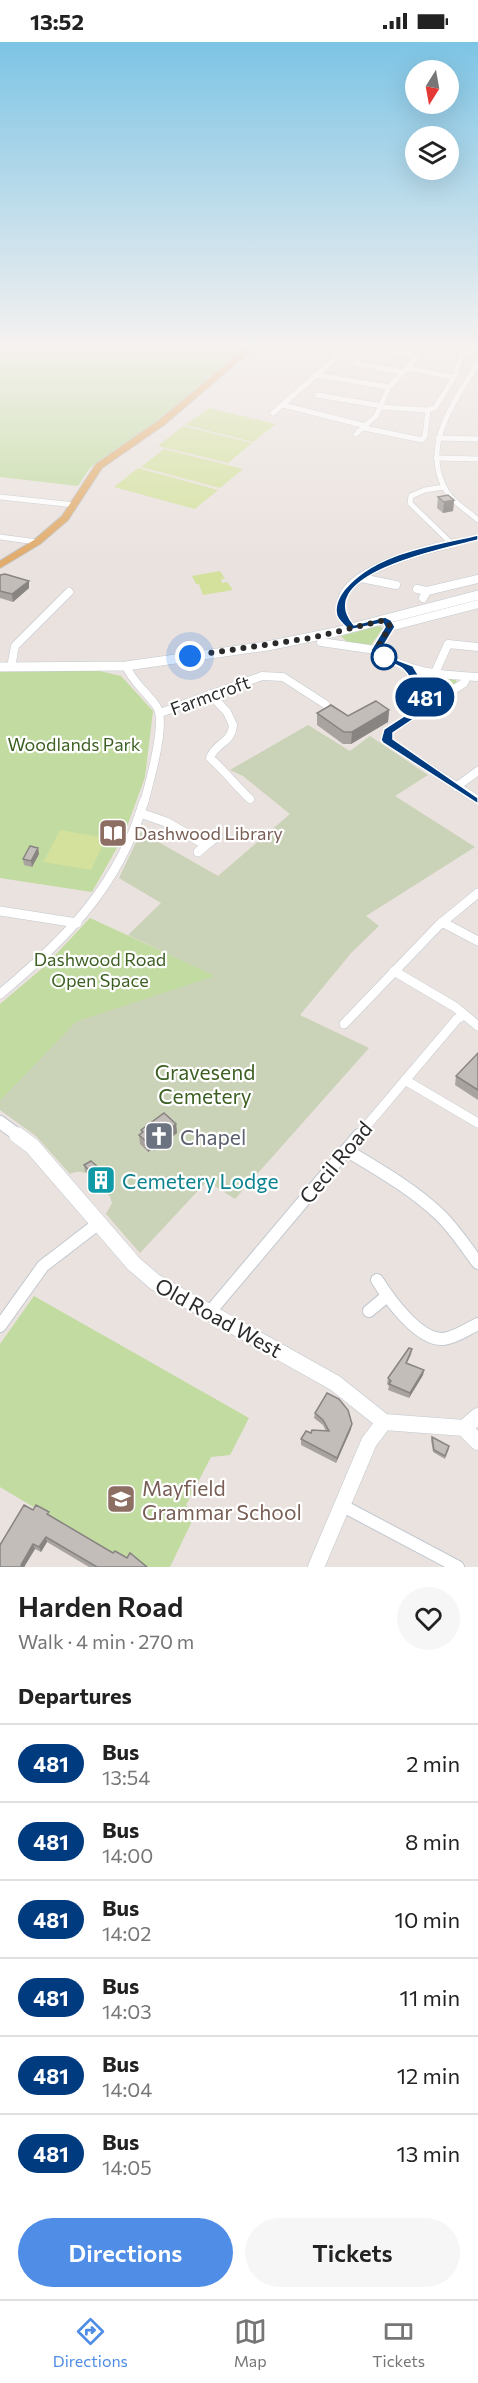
<!DOCTYPE html>
<html lang="en">
<head>
<meta charset="utf-8">
<style>
	body { margin:0; font-family:Commissioner,sans-serif; background:#f6f6f6; color:#222; height:100vh; display:flex; flex-direction:column; font-size:22px; white-space:nowrap }
	* { box-sizing:border-box; margin:0 }
	p { font-size:20px; color:#767676 }
	.icon { flex:none; width:33px; height:33px; fill:none; stroke:currentColor; stroke-width:2; stroke-linecap:round; stroke-linejoin:round }
	.map { position:relative; height:1525px; overflow:hidden }
	.drawer { display:flex; flex-direction:column; background:#fff; flex:1 }
	.drawer>* { flex:none }
	.badge { padding:0 12px; border-radius:20px; font-size:21px; line-height:39px }
	.needle { width:39px; rotate:191deg }
	.controls { position:absolute; left:405px; top:18px; display:grid; gap:12px }
	.controls a { display:grid; place-items:center; width:54px; height:54px; border-radius:50%; background:#fff; box-shadow:0 6px 24px #0002; font-size:30px }
	.you { position:absolute; width:30px; height:30px; margin:-15px; border:4px solid #fff; border-radius:50%; background:#1a73e8; box-shadow:0 0 0 9px #1a73e833 }
	.map>.badge { position:absolute; translate:-50% -50%; box-shadow:0 0 0 3px #fff }
	h2 { padding:0 18px; font-size:22px; line-height:54px }
	.round { display:grid; place-items:center; flex:none; width:63px; height:63px; border-radius:32px; background:#f6f6f6 }
	.headline { display:flex; align-items:center; justify-content:space-between; height:102px; padding:0 18px }
	h1 { font-size:28px; font-weight:600; line-height:45px }
	.primary-button { display:flex; gap:12px; margin-top:auto; padding:12px 18px }
	.primary-button a { flex:1; height:69px; border-radius:36px; background:#4f8de6; color:#fff; font-size:24px; font-weight:600; line-height:69px; text-align:center }
	.primary-button a+a { background:#f6f6f6; color:#222 }
	ul { padding:0; list-style:none }
	li { display:flex; align-items:center; gap:18px; height:78px; padding:0 18px; border-top:2px solid #e0e0e0 }
	li div { flex:1 }
	li b { display:block; font-size:22px }
	li em { font-style:normal }
	li .badge { min-width:66px; font-weight:700; text-align:center }
	.status { display:flex; justify-content:space-between; align-items:center; height:42px; padding:0 30px; background:#fff; direction:ltr }
	.status svg { height:16px; fill:currentColor }
	.tab-bar { display:flex; justify-content:space-around; align-items:center; height:84px; border-top:2px solid #e0e0e0; background:#fff; font-size:16px; color:#767676 }
	.tab-bar a { display:grid; justify-items:center; gap:3px }
	.tab-bar .current { color:#4f8de6 }
	.map>svg:first-child { display:block }
</style>
</head>
<body>
<div class="status"><b>13:52</b><svg viewBox="0 0 49 12"><path d="M0 12V9h3v3zM5 12V6h3v6zM10 12V3h3v9zM15 12V0h3v12zM26 1h20v11H26zM47 4h2v5h-2z"/></svg></div>
<div class="map">
<svg width="478" height="1525" viewBox="0 0 478 1525">
	<rect width="100%" height="100%" fill="#eae2de"/>
	<g fill="#c1dba0">
		<path d="M0,302H249L152,383L96,421L89,427L78,444L0,435Z"/>
		<path d="M378,584L383,586L371,603L348,601L341,594Z"/>
		<path d="M95,628L121,634L153,669L145,735L125,790L107,787L105,792L123,795L92,850L0,836V629Z"/>
		<path d="M424,632L454,636L457,640L433,654L430,652L422,636Z"/>
		<path d="M90,876L216,934L76,980L0,1059V962L45,924Z"/>
		<path d="M34,1254L249,1376L230,1413L211,1415L186,1463L194,1475L170,1525H145L127,1521L0,1445V1302Z"/>
	</g>
	<path fill="#cad2b7" d="M308,683L350,709L370,694L428,733L395,754L475,805L366,874L379,884L352,910L300,973L369,1006L235,1157L207,1139L140,1211L106,1172L112,1161L110,1155L103,1146L101,1147C97,1139 86,1124 70,1132L36,1094L0,1068V1059L76,980L215,934L128,893L161,861L119,836L141,790L218,834L290,772L243,734L230,728Z"/>
	<g fill="#d3e19d">
		<path d="M209,366L276,382L253,400L185,383Z"/>
		<path d="M183,384L252,401L228,421L158,404Z"/>
		<path d="M164,407L243,427L220,446L141,425Z"/>
		<path d="M138,426L218,448L195,467L114,445Z"/>
		<path d="M220,529L225,537H221L222,541L227,540L233,548L203,553L199,542H196L192,534Z"/>
		<path d="M60,788L106,796L91,828L43,820Z"/>
	</g>
	<g fill="none" stroke-linecap="round" stroke-linejoin="round">
		<g stroke="#c2c8cf" stroke-width="6">
			<g id="minor-far3">
				<path d="M358,302L418,314"/>
				<path d="M355,321L402,330"/>
				<path d="M478,321C455,359 419,405 447,450C454,461 468,469 478,478"/>
				<path d="M406,326L453,335"/>
				<path d="M316,333L389,345"/>
				<path d="M317,353L382,364"/>
				<path d="M283,363L366,384"/>
				<path d="M381,365L425,368L435,366L456,332L460,316L478,305"/>
				<path d="M273,371L352,302"/>
				<path d="M364,386L422,398L425,394L428,368"/>
				<path d="M356,392L376,374L389,345L421,311L424,302"/>
				<path d="M438,396L478,397"/>
				<path d="M436,416L478,417"/>
				<path d="M444,445L425,448L411,454L410,461L452,502"/>
				<path d="M0,455L75,463"/>
				<path d="M0,495L37,500"/>
				<path d="M447,502L478,496"/>
			</g>
		</g>
		<g stroke="#c2c8cf" stroke-width="9">
			<g id="minor-far2">
				<path d="M361,536L396,543"/>
				<path d="M417,547L427,549"/>
				<path d="M423,556L427,549L478,537"/>
				<path d="M390,585L478,562"/>
				<path d="M352,586C304,537 425,507 455,501"/>
				<path d="M321,600L376,608"/>
				<path d="M376,608C405,631 442,633 478,635"/>
				<path d="M376,608L390,585L388,580"/>
				<path d="M126,624C133,641 147,650 157,665C167,681 149,742 144,761"/>
				<path d="M11,625L15,604L69,550"/>
				<path d="M410,626L409,629L431,662"/>
				<path d="M435,631L448,602L478,605"/>
				<path d="M467,635L464,641L389,688L386,695L390,701L478,758"/>
				<path d="M210,652L227,670L233,683C232,701 215,701 210,716C225,729 236,744 250,757"/>
				<path d="M160,671L262,634L283,635L325,662"/>
				<path d="M456,745L478,729"/>
			</g>
		</g>
		<g stroke="#c2c8cf" stroke-width="10">
			<g id="minor-far1">
				<path d="M140,771L166,780L206,803L198,810"/>
				<path d="M206,803L218,794"/>
				<path d="M0,869L77,881"/>
				<path d="M442,880L478,899"/>
				<path d="M394,929L455,965L478,984"/>
				<path d="M0,952C66,897 119,844 144,759"/>
				<path d="M344,982L439,883L478,851"/>
				<path d="M405,1038L478,1081"/>
				<path d="M358,1094L457,977L464,973"/>
			</g>
		</g>
		<g stroke="#c2c8cf" stroke-width="14">
			<g id="minor">
				<path d="M346,1108C379,1128 413,1147 441,1174C455,1188 466,1205 478,1221"/>
				<path d="M377,1238C389,1257 418,1298 443,1297C455,1296 467,1287 478,1282"/>
				<path d="M369,1269L387,1254"/>
				<path d="M209,1271L359,1093"/>
				<path d="M0,1284L43,1224L99,1181"/>
				<path d="M343,1464L458,1525"/>
			</g>
		</g>
		<g stroke="#c2c8cf" stroke-width="10">
			<path id="tertiary-far1" d="M0,625L126,624L267,604L336,590L478,553"/>
		</g>
		<g stroke="#c2c8cf" stroke-width="17">
			<g id="tertiary">
				<path d="M464,1386L478,1374"/>
				<path d="M316,1525L369,1400L384,1380"/>
			</g>
		</g>
		<g stroke="#c2c8cf" stroke-width="14">
			<path id="secondary-far1" d="M0,1080L19,1094"/>
		</g>
		<g stroke="#c2c8cf" stroke-width="17">
			<path id="secondary" d="M17,1093L32,1104L134,1222L155,1240L335,1341L384,1380L464,1386L478,1400"/>
		</g>
		<g stroke="#c3c3c3" stroke-width="2">
			<path id="primary" d="M251,302H259L164,383L102,426L68,478L40,502L0,526V519L34,498L62,474L96,422L158,379Z"/>
		</g>
		<use href="#minor-far3" stroke="#fff" stroke-width="5"/>
		<use href="#minor-far2" stroke="#fff" stroke-width="8"/>
		<use href="#minor-far1" stroke="#fff" stroke-width="9"/>
		<use href="#minor" stroke="#fff" stroke-width="12"/>
		<use href="#tertiary-far1" stroke="#fff" stroke-width="9"/>
		<use href="#tertiary" stroke="#fff" stroke-width="16"/>
		<use href="#secondary-far1" stroke="#fff" stroke-width="12"/>
		<use href="#secondary" stroke="#fff" stroke-width="16"/>
		<use href="#primary" fill="#e1ac6c" fill-rule="evenodd"/>
	</g>
	<g fill="#a8a39f">
		<path d="M438,455L454,458L453,469L443,471L437,466Z"/>
		<path d="M0,533L29,546L13,560L0,556Z"/>
		<path d="M389,668L388,680L351,702H343L317,683V671L348,674Z"/>
		<path d="M38,806L39,812L32,825L24,823L23,817Z"/>
		<path d="M478,1011V1058L455,1043L456,1034Z"/>
		<path d="M176,1082L177,1091L154,1109L152,1107L148,1110L140,1102L139,1093L141,1091V1088Z"/>
		<path d="M84,1123L114,1145L107,1152L85,1129Z"/>
		<path d="M412,1307L411,1313L407,1321L424,1328L423,1333L409,1356L388,1348L389,1344L387,1342L388,1336Z"/>
		<path d="M315,1371L351,1387L336,1421L301,1403V1397L311,1391L326,1389L323,1383L314,1376Z"/>
		<path d="M432,1395L449,1407L445,1417L433,1410L431,1398Z"/>
		<path d="M33,1468L49,1473L113,1511L147,1525H89L47,1500L41,1510L35,1507L24,1525H0Z"/>
	</g>
	<g fill="#888482">
		<path d="M454,458L453,469L443,471L444,460Z"/>
		<path d="M29,539V546L13,560L12,552Z"/>
		<path d="M389,668L388,680L351,702L352,690Z"/>
		<path d="M38,806L39,812L32,825L31,819Z"/>
		<path d="M176,1082L177,1091L154,1109L153,1100Z"/>
		<path d="M151,1098L152,1107L148,1110V1101Z"/>
		<path d="M114,1139V1145L107,1152L106,1146Z"/>
		<path d="M424,1328L423,1333L409,1356L410,1351Z"/>
		<path d="M352,1382L351,1387L336,1421L337,1416Z"/>
		<path d="M46,1495L47,1500L41,1510L39,1505Z"/>
		<path d="M33,1502L35,1507L24,1525L21,1523Z"/>
	</g>
	<g fill="#c3bdb9" stroke="#888482" stroke-width="1.5">
		<path d="M448,453L454,458L444,460L438,455Z"/>
		<path d="M5,532L29,539L12,552L0,549V533Z"/>
		<path d="M376,659L389,668L352,690H344L317,671L331,663L348,674Z"/>
		<path d="M30,804L38,806L31,819L23,817Z"/>
		<path d="M478,1011V1048L456,1034Z"/>
		<path d="M164,1071L176,1082L153,1100L151,1098L148,1101L139,1093L143,1090L141,1088Z"/>
		<path d="M91,1119L114,1139L106,1146L84,1123Z"/>
		<path d="M409,1306L412,1307L406,1321L424,1328L410,1351L389,1342L391,1339L388,1336Z"/>
		<path d="M327,1351L339,1357L348,1368L352,1382L337,1416L301,1397L306,1389L311,1391L312,1388L329,1389L323,1378L315,1371Z"/>
		<path d="M432,1395L449,1404L445,1414L434,1408Z"/>
		<path d="M24,1463L33,1468L36,1463L49,1470L47,1472L113,1511L115,1509L127,1516L130,1511L147,1525H97L46,1495L39,1505L33,1502L21,1523L24,1525H0V1503Z"/>
	</g>
	<linearGradient id="sky" x2="0" y2="1"><stop stop-color="#7dc4e5"/><stop offset="0.59" stop-color="#f6f2f0"/><stop offset="1" stop-color="#f6f2f0" stop-opacity="0"/></linearGradient>
	<rect width="478" height="515" fill="url(#sky)"/>
	<path fill="#003b80" stroke="#fff" stroke-width="1.5" d="M478,493V498C453,505 310,531 354,583L385,575L391,578L395,585L381,608L392,616L413,624L436,662L393,691V697L478,756V762L383,701L381,698L384,687L424,661C416,651 413,637 404,628C397,621 382,620 371,608L385,585L383,581L349,588C345,584 339,579 337,574C334,565 338,556 344,548C376,510 432,504 478,493Z"/>
	<g fill="none" stroke-linecap="round" stroke-linejoin="round">
		<path stroke="#2a2a2a" stroke-width="6" stroke-dasharray="0 10.8" d="M190,614L311,596L385,578L390,584L376,608L384,615"/>
	</g>
	<defs>
		<g id="library-square" transform="scale(1.5)"><rect x="-9" y="-9" width="18" height="18" rx="4" fill="#8d6e63" stroke="#fff"/><path d="M-6-4Q-3-5.5-.7-3.5V5Q-3 3-6 4ZM6-4Q3-5.5 .7-3.5V5Q3 3 6 4Z" fill="#fff"/></g>
		<g id="church-square" transform="scale(1.5)"><rect x="-9" y="-9" width="18" height="18" rx="4" fill="#6b7280" stroke="#fff"/><path d="M-1.2-6h2.4v3.5h3.3v2.4h-3.3V6h-2.4V-.1h-3.3v-2.4h3.3Z" fill="#fff"/></g>
		<g id="building-square" transform="scale(1.5)"><rect x="-9" y="-9" width="18" height="18" rx="4" fill="#0f9aa8" stroke="#fff"/><path d="M-4-6H4V6H1V3H-1V6H-4ZM-2.5-4.3h1.7v1.8h-1.7ZM.8-4.3h1.7v1.8H.8ZM-2.5-1h1.7V.8h-1.7ZM.8-1h1.7V.8H.8Z" fill="#fff"/></g>
		<g id="school-square" transform="scale(1.5)"><rect x="-9" y="-9" width="18" height="18" rx="4" fill="#8d6e63" stroke="#fff"/><path d="M0-5L7-2L0 1L-7-2ZM-4 1L0 2.5L4 1V4Q0 6-4 4Z" fill="#fff"/></g>
	</defs>
	<g fill-rule="evenodd">
		<use href="#library-square" x="113" y="791"/>
		<use href="#church-square" x="159" y="1094"/>
		<use href="#building-square" x="101" y="1138"/>
		<use href="#school-square" x="121" y="1457"/>
	</g>
	<circle fill="#fff" stroke="#003b80" stroke-width="3" cx="384" cy="615" r="12"/>
	<g text-anchor="middle" dominant-baseline="central" stroke-width="4.5" stroke-linejoin="round" paint-order="stroke">
		<g font-size="18" fill="#2a2a2a" stroke="#fff">
			<text transform="translate(210 653) rotate(-20)">Farmcroft</text>
		</g>
		<g font-size="18" fill="#3c5f22" stroke="#fff">
			<text x="74" y="702">Woodlands Park</text>
			<text x="100" y="917">Dashwood Road<tspan x="100" dy="21">Open Space</tspan></text>
		</g>
		<g font-size="18" fill="#785e54" stroke="#fff" text-anchor="start">
			<text x="134" y="791">Dashwood Library</text>
		</g>
		<g font-size="21" fill="#3c5f22" stroke="#fff">
			<text x="205" y="1029">Gravesend<tspan x="205" dy="24">Cemetery</tspan></text>
		</g>
		<g font-size="21" fill="#5b616d" stroke="#fff" text-anchor="start">
			<text x="180" y="1094">Chapel</text>
		</g>
		<g font-size="21" fill="#2a2a2a" stroke="#fff">
			<text transform="translate(335 1120) rotate(-50)">Cecil Road</text>
			<text transform="translate(219 1275) rotate(29)">Old Road West</text>
		</g>
		<g font-size="21" fill="#0d838f" stroke="#fff" text-anchor="start">
			<text x="122" y="1138">Cemetery Lodge</text>
		</g>
		<g font-size="21" fill="#785e54" stroke="#fff" text-anchor="start">
			<text x="142" y="1445">Mayfield<tspan x="142" dy="24">Grammar School</tspan></text>
		</g>
	</g>
</svg>
<div class="controls">
<a><svg class="needle" viewBox="-14 -14 28 28"><path d="M0-13l5 13h-10z" fill="#e53935"/><path d="M0 13l5-13h-10z" fill="#767676"/></svg></a>
<a><svg class="icon" aria-label="layers" viewBox="0 0 24 24"><path d="M12 4l9 5-9 5-9-5zM3 14l9 5 9-5"/></svg></a>
</div>
<div class="you" style="left:190px;top:614px"></div>
<b class="badge" style="left:425px;top:655px;background:#003b80;color:#fff">481</b>
</div>
<section class="drawer">
<div class="headline"><div><h1>Harden Road</h1><p>Walk · 4 min · 270 m</p></div><a class="round"><svg class="icon" aria-label="heart" viewBox="0 0 24 24"><path d="M12 20l-8-8c-3-5 5-10 8-4 3-6 11-1 8 4z"/></svg></a></div>
<h2>Departures</h2>
<ul>
<li><span class="badge" style="background:#003b80;color:#fff">481</span><div><b>Bus</b><p>13:54</p></div><em>2 min</em></li>
<li><span class="badge" style="background:#003b80;color:#fff">481</span><div><b>Bus</b><p>14:00</p></div><em>8 min</em></li>
<li><span class="badge" style="background:#003b80;color:#fff">481</span><div><b>Bus</b><p>14:02</p></div><em>10 min</em></li>
<li><span class="badge" style="background:#003b80;color:#fff">481</span><div><b>Bus</b><p>14:03</p></div><em>11 min</em></li>
<li><span class="badge" style="background:#003b80;color:#fff">481</span><div><b>Bus</b><p>14:04</p></div><em>12 min</em></li>
<li><span class="badge" style="background:#003b80;color:#fff">481</span><div><b>Bus</b><p>14:05</p></div><em>13 min</em></li>
</ul>
<div class="primary-button"><a>Directions</a><a>Tickets</a></div>
</section>
<nav class="tab-bar">
<a class="current"><svg class="icon" aria-label="directions" viewBox="0 0 24 24"><path d="M12 3l9 9-9 9-9-9zM9 14v-3h6M13 9l2 2-2 2"/></svg>Directions</a>
<a><svg class="icon" aria-label="map" viewBox="0 0 24 24"><path d="M3 6l6-2 6 2 6-2v14l-6 2-6-2-6 2zM9 4v14M15 6v14"/></svg>Map</a>
<a><svg class="icon" aria-label="tickets" viewBox="0 0 24 24"><path d="M3 7h18v10H3zM15 7v10"/></svg>Tickets</a>
</nav>
</body>
</html>
